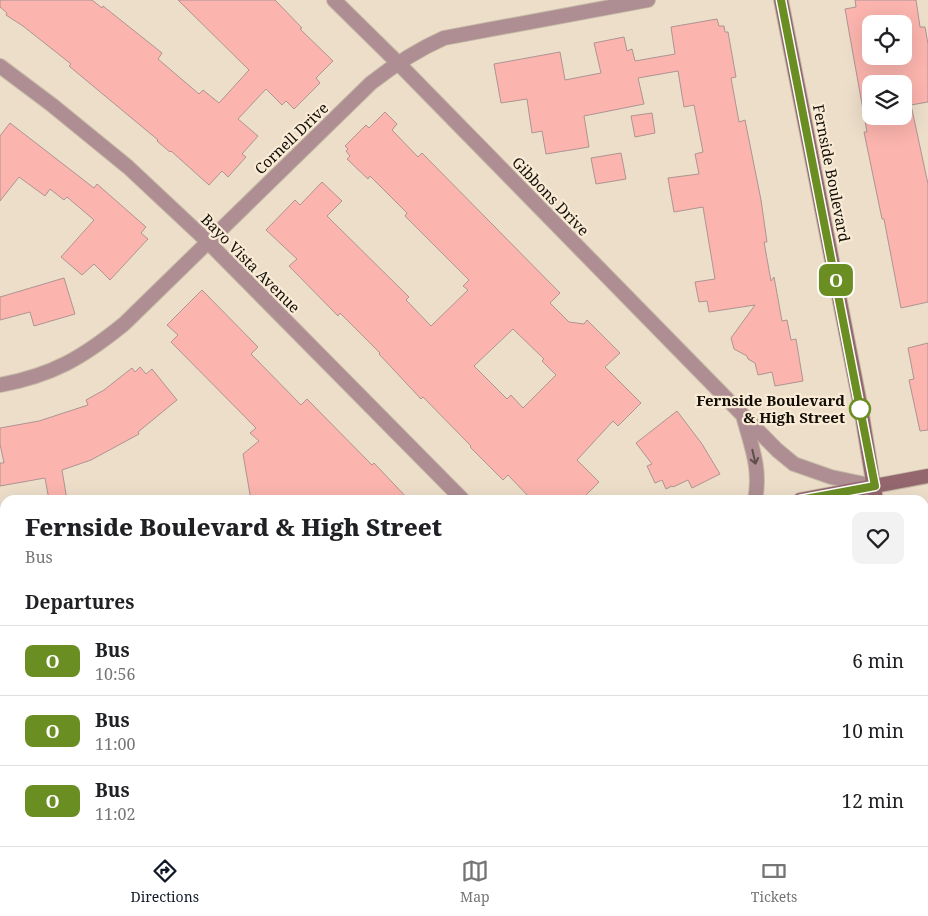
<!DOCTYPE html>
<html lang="en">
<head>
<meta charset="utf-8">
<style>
	body { margin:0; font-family:"Noto Serif",serif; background:#f2f2f2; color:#202124; height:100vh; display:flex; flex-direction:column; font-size:19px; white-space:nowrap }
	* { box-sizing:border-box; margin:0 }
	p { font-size:16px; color:#757577 }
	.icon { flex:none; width:28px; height:28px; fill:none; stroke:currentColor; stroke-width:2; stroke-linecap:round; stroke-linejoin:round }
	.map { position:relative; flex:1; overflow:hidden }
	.panel { position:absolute; left:0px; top:495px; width:929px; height:351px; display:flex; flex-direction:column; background:#fff; border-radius:15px 15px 0 0; box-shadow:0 5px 20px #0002 }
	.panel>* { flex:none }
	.badge { padding:0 10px; border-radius:8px; font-size:18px; line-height:32px }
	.buttons { position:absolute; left:862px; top:15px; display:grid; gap:10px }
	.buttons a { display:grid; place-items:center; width:50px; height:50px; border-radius:10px; background:#fff; box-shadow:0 5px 20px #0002; font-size:25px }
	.map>.badge { position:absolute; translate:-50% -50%; box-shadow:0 0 0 2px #fff }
	h2 { padding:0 25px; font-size:19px; line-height:45px }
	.round { display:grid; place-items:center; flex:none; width:52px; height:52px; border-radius:10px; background:#f2f2f2 }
	.overview { display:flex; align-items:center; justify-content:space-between; height:85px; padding:0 25px }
	h1 { font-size:24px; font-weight:800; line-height:38px }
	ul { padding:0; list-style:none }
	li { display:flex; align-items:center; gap:15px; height:70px; padding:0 25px; border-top:1px solid #e0e0e0 }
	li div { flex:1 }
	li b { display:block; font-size:19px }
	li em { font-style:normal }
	li .badge { min-width:55px; font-weight:700; text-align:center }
	.dock { display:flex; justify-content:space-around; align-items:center; height:70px; border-top:1px solid #e0e0e0; background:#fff; font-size:14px; color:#757577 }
	.dock a { display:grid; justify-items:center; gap:2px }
	.dock .selected { color:#111827 }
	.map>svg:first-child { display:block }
</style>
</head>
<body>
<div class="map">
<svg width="928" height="846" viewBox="0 0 928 846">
	<rect width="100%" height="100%" fill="#ecdec9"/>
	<g fill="#fbb4ae" stroke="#ae9492" fill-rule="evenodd">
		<path d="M0,0H92L102,8L103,6L162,53L158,59L199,94L203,90L219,103L249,70L178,0H275L302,28L300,29L333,61L316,78L320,83L294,109L286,101L282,105L266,89L238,119L258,136L242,154L246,157L228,177L222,171L209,185L171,151L170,152L157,141L158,140L69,66L71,64L23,26L6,15L7,13L0,7Z"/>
		<path d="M855,0H916L920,27H925L928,44V102L911,105L928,184V302L901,308L884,219H882L864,132H867L845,9L856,7ZM871,24H904V56H871ZM871,84H904V116H871Z"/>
		<path d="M717,19L719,26H724L725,32H728L736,77L731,78L739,122L745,120L761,200L767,242H764L771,281L774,277L782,321L787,320L791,340L796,339L803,381L775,386L772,372L758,375L755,363L748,359L747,356L734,349L731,338L755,305L709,312L707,301L699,302L695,282L715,279L703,207L674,212L668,178L699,174L695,154L703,152L694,105L684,107L678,71L638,78L644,104L584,116L589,147L546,154L542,131L532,133L527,99L501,103L494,64L560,52L565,80L601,73L594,43L624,37L627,51L632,49L635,61L675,54L671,27Z"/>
		<path d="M385,112L397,124L392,130L418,157L422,153L560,293L550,303L569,322L584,324L587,320L620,353L605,367L641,403L618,426L613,421L577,460L599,482L581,500H532L508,475L503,480L470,447L471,446L423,397L421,399L379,354L380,353L340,313L338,316L289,266L297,259L266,230L295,200L300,205L322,182L342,201L327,216L409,297L406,300L431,326L468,290L463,286L469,280L405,216L407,213L370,176L368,179L347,159L350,156L346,151L348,149L345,146L366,125L369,128ZM513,329L544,359L542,361L556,375L523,408L511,395L507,399L474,366Z"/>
		<path d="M652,113L655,133L635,137L631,116Z"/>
		<path d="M10,123L94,188L97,184L146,227L141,233L148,239L110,280L94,264L82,275L61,257L94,220L67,197L64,200L50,189L45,196L19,177L0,201V136Z"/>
		<path d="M621,153L626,179L596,184L591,158Z"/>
		<path d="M64,278L75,314L34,326L30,312L0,320V297Z"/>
		<path d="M202,290L258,347L251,354L301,405L307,399L372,465L374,463L409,500H251L243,454L259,441L250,433L256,428L171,342L178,335L167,325Z"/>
		<path d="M928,343V430L920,431L909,380L914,379L908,348Z"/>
		<path d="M140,367L146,374L152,369L177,400L138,432L139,434L91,460L62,470L67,500H49L45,478L0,486V463H4L0,444V428L39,421L88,405L86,400L104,390L132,368L135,372Z"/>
		<path d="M677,411L702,444L720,474L692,488L688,480L673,487L672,486L666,489L662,480L655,483L647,466L652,464L636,443Z"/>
	</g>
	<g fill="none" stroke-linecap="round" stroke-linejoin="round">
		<g stroke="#c5b9a6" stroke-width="15">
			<g id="service">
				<path d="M924,668H928"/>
				<path d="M924,761L928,762"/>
			</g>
		</g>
		<g stroke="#c5b9a6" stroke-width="16">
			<g id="minor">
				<path d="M334,0L398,63L777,450L794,464L831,477L874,486"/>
				<path d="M0,66L52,105L128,167L207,241L463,500"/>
				<path d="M0,385C53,375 82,358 124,324L371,83C394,65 417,50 444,38L648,0"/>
				<path d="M744,419C752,448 761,470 755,500"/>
				<path d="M259,841L260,846"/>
				<path d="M474,846L478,841"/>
			</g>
		</g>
		<g stroke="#c5b9a6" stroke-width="16">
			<g id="secondary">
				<path d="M781,0L861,409L876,500"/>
				<path d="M800,500L928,476"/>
				<path d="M924,566L928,560"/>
				<path d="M0,649L5,648"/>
				<path d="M831,846L833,841"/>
			</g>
		</g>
		<use href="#service" stroke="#ae8e92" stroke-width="12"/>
		<use href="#minor" stroke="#ae8e92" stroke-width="14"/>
		<use href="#secondary" stroke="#93676d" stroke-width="14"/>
	</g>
	<defs><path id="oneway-shaft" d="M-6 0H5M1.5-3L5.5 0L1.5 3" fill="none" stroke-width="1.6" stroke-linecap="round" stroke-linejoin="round" transform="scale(1.25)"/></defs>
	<use stroke="#604e4c" href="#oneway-shaft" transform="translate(754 457) rotate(77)"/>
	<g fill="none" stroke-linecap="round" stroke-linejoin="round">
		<g stroke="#fff" stroke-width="11">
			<path id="line" d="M781,0L875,486L800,500"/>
		</g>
		<use href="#line" stroke="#6b8e23" stroke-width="8"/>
	</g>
	<circle fill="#fff" stroke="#6b8e23" stroke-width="2.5" cx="860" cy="409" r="10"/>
	<g text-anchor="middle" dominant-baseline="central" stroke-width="4.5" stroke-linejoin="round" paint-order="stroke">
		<g font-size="15" fill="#120e07" stroke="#f9ebd6">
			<text transform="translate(291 138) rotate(-44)">Cornell Drive</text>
			<text transform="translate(832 173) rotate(79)">Fernside Boulevard</text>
			<text transform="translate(551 196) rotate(46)">Gibbons Drive</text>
			<text transform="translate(251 263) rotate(45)">Bayo Vista Avenue</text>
		</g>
		<g font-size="15" font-weight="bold" fill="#120e07" stroke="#f9ebd6" text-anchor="end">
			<text x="845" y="400">Fernside Boulevard<tspan x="845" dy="17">&amp; High Street</tspan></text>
		</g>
	</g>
</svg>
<div class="buttons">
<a><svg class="icon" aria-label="locate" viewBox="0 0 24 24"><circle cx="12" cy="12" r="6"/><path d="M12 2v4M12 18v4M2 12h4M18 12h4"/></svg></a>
<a><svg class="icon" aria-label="layers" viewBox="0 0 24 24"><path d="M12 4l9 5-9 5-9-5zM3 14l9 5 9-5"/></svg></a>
</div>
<b class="badge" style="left:836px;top:280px;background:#6b8e23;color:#fff">O</b>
<section class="panel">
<div class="overview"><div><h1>Fernside Boulevard &amp; High Street</h1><p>Bus</p></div><a class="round"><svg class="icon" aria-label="heart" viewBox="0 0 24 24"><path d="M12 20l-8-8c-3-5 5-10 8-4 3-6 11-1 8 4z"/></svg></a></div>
<h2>Departures</h2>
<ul>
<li><span class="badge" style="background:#6b8e23;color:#fff">O</span><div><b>Bus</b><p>10:56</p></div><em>6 min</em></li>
<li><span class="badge" style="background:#6b8e23;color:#fff">O</span><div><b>Bus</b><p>11:00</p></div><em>10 min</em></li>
<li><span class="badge" style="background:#6b8e23;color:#fff">O</span><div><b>Bus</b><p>11:02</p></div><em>12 min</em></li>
</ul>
</section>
</div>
<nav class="dock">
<a class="selected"><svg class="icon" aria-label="directions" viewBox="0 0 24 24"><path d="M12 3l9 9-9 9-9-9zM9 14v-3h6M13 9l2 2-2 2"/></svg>Directions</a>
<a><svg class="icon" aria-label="map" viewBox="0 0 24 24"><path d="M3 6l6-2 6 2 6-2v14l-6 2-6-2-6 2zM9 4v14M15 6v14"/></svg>Map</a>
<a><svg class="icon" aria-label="tickets" viewBox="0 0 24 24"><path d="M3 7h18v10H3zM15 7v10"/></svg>Tickets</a>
</nav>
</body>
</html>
